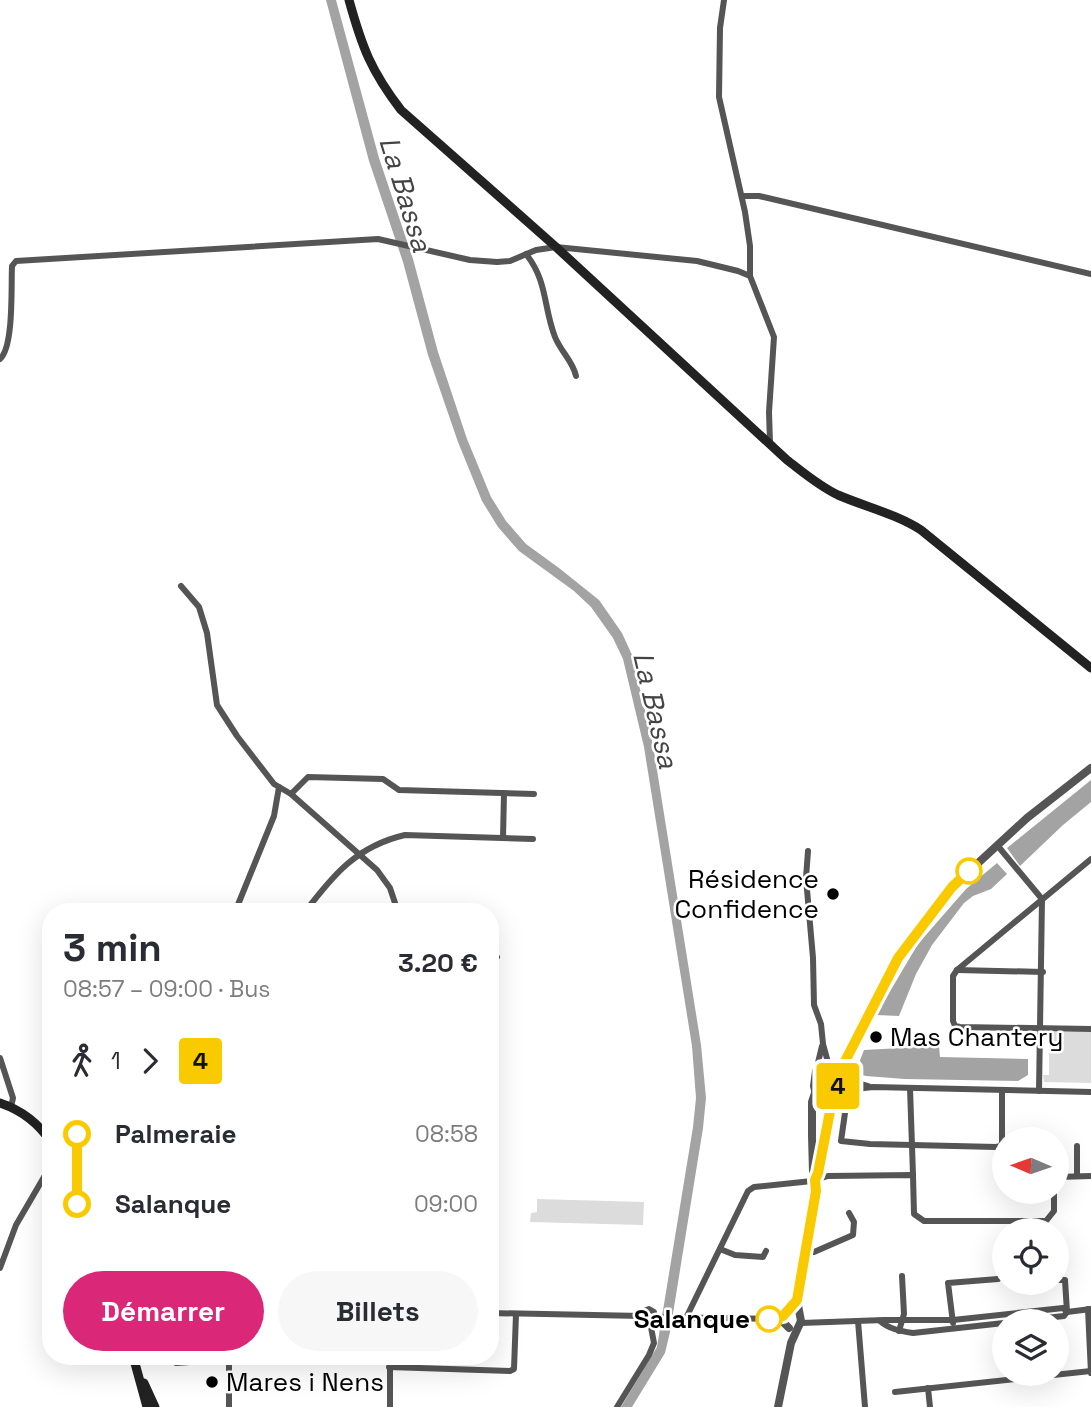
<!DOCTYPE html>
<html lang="fr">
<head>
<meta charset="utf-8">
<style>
	body { margin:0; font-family:"Space Grotesk",sans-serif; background:#f7f7f7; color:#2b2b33; height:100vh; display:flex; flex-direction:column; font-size:26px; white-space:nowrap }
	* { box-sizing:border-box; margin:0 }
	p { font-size:23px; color:#7c7c81 }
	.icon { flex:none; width:38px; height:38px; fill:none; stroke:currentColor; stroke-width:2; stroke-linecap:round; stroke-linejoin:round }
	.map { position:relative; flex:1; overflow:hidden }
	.side { position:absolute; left:42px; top:903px; width:457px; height:462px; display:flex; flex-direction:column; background:#fff; border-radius:28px; box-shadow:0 7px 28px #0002 }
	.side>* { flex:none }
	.badge { padding:0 14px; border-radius:5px; font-size:24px; line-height:46px }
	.needle { width:46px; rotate:272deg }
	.controls { position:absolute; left:992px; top:1127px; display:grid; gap:14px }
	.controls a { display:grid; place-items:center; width:77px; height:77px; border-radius:50%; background:#fff; box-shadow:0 7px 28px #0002; font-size:35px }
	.map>.badge { position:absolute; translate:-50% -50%; box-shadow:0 0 0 4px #fff }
	.legs { display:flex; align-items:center; gap:10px; height:77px; padding:0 21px; font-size:23px }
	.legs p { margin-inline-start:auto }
	.head { display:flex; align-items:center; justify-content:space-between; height:119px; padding:0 21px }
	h1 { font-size:38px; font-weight:600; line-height:52px }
	.cta { display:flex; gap:14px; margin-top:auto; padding:14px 21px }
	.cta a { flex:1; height:80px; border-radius:42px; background:#db2777; color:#fff; font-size:28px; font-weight:600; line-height:80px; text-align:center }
	.cta a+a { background:#f7f7f7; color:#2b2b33 }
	ul { padding:0 21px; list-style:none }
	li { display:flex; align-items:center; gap:24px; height:70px; font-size:26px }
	li i { display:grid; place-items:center; width:10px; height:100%; margin:0 9px; background:currentColor }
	li i::after { content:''; width:18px; height:18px; margin:-9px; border:5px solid; border-radius:50%; background:#fff }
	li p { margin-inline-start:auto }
	li:first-child i { background:linear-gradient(#0000 50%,currentColor 0) }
	li:last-child i { background:linear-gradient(currentColor 50%,#0000 0) }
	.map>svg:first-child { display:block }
</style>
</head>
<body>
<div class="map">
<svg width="1091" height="1407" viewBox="0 0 1091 1407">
	<rect width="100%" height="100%" fill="#fff"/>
	<g fill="#dcdcdc">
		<path d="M1049,1032H1091V1083L1044,1082L1043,1075H1049Z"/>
		<path d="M824,1071L831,1074V1091L826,1095L820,1092L821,1073Z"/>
		<path d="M537,1199L644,1202L643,1225L530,1222L531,1213L537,1212Z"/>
	</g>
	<g fill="#a3a3a3">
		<path d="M326,0H336L379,158L413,259L438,352L467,439L491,497L506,521L526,544L559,568L599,600L622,633L632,655L653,745L701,1045L706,1098L703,1128L670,1332L665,1353L632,1407H621L657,1347L693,1127L696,1098L692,1046L644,747L623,659L613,638L591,607L574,591L519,551L498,527L482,501L458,442L428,355L403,262L369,161Z"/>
		<path d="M1091,780V802L1063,825L1020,866L1007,848Z"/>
		<path d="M997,863L1007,874L991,889L973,896L964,903L932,945L916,974L899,1016L876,1015L918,944L966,889Z"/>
		<path d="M939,1046L940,1057L1028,1059V1075L1018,1081L905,1079L866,1076L855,1073L864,1050Z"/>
	</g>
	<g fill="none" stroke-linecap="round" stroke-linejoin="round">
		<g stroke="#555" stroke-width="6">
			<path d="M724,0L720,28L719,97L745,212L750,246V276"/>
			<path d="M742,196H759L1091,274"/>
			<path d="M526,254C548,282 543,306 555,337C561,352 573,361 576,376"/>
			<path d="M0,359C14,347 11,286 12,266L16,261L378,239L470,260L497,262L510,261L536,250L556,247L697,261L738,271L750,276L774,337L769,412L770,443"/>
			<path d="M181,586L199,607L207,633L217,705L237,736L274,784L291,794L377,870L390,888L398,912"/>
			<path d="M291,794L308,777L383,779L399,790L534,794"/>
			<path d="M503,838L504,793"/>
			<path d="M997,845L1042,899L1039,1091"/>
			<path d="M808,851L806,878L813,958L814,1005L821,1024L823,1044L829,1066"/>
			<path d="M1091,859L957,970L953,976V1021L955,1026L960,1027L1091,1029"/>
			<path d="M235,912L274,816L279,787"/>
			<path d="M305,912C333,875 357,846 405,835L533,839"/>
			<path d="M490,962L497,957"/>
			<path d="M957,970L1043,972"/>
			<path d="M0,1058L13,1098L11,1107"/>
			<path d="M816,1071L822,1046"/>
			<path d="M839,1077L868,1086"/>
			<path d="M910,1088L913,1175"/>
			<path d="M838,1091L873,1087L1091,1092"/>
			<path d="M845,1113L841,1141L870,1144L996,1147L1001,1146L1002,1142V1090"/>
			<path d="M1077,1176V1146"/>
			<path d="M1057,1177L1091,1176"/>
			<path d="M720,1249L735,1255L763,1257L766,1251"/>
			<path d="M806,1253L814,1252L853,1235L854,1222L849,1213"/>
			<path d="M0,1268L16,1225L51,1165"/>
			<path d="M1057,1280H1065L1067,1312"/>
			<path d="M1033,1283H1036"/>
			<path d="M1088,1309L1091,1373"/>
			<path d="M490,1313L642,1316"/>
			<path d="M642,1316L644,1311L649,1309L654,1312L655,1317"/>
			<path d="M655,1317L775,1319L783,1322"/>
			<path d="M686,1318L748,1191L754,1187L812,1181L828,1176L913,1175L914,1214L924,1221H1046L1054,1211V1192"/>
			<path d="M858,1321L865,1407"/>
			<path d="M880,1321C889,1329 900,1331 913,1333L1004,1323"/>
			<path d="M1019,1321L1064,1316L1067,1312L1091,1309"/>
			<path d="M801,1323L884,1320H953L1063,1308L1067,1312"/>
			<path d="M953,1323L948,1283L998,1279"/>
			<path d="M899,1331L904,1314L902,1276"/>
			<path d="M176,1363L272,1356"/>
			<path d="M389,1367L510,1371L514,1369L516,1314"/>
			<path d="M928,1388L930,1407"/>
			<path d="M895,1392L1091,1371"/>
			<path d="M229,1407V1357"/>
			<path d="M390,1407V1356"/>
			<path d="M617,1407L649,1355L654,1343L650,1322"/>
		</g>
		<g stroke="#555" stroke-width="8">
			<path d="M838,1075L898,958L952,887L1027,818L1091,768"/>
			<path d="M832,1101L826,1102L817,1098L814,1086L816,1071L824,1067H833"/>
			<path d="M815,1180L818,1173L832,1101L839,1084L837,1073L833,1067"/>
			<path d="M789,1328L783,1322L785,1313L790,1310L797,1300"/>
			<path d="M778,1407L791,1343L801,1321L797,1300L816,1191L813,1172L812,1136V1102L815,1093"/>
		</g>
		<g stroke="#222" stroke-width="9">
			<path d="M349,0C362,47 371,71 401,110L556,247L787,460C804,473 819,486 838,495C866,507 896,514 921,530L1091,668"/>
			<path d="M0,1103C21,1110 39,1124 51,1142"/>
			<path d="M133,1356L147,1407"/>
			<path d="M144,1383L155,1407"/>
		</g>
	</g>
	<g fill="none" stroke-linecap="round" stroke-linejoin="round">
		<g stroke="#fff" stroke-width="16">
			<path id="line-1" d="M769,1319L783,1316L797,1300L816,1191L815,1180L818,1173L832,1101L838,1091V1075L898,958L952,887L969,871"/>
		</g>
		<use href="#line-1" stroke="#faca00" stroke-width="10"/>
	</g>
	<g fill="#fff" stroke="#faca00" stroke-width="3.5">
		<circle cx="969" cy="871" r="12"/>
		<circle cx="769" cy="1319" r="12"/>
	</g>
	<g fill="#000" stroke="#fff" stroke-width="2.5">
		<circle cx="833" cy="894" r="7"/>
		<circle cx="876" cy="1037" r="7"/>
		<circle cx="212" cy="1382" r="7"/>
	</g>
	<g text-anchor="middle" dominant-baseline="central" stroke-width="5" stroke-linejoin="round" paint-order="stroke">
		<g font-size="26" fill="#000" stroke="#fff" text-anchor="start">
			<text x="819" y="879" text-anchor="end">Résidence<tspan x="819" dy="30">Confidence</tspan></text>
			<text x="890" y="1037">Mas Chantery</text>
			<text x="226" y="1382">Mares i Nens</text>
		</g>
		<g font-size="26" font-weight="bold" fill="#000" stroke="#fff" text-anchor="end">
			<text x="750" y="1319">Salanque</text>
		</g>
		<g font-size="28" font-style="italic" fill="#444" stroke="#fff">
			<text transform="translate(406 194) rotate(73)">La Bassa</text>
			<text transform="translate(656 710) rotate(77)">La Bassa</text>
		</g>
	</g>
</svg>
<div class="controls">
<a><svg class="needle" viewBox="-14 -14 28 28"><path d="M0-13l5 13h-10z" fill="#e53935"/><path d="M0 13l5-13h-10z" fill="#7c7c81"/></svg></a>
<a><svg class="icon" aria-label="locate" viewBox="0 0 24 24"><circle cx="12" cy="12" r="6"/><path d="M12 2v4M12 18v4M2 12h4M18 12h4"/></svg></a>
<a><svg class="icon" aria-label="layers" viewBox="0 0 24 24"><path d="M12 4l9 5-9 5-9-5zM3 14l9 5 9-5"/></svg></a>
</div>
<b class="badge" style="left:838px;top:1086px;background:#faca00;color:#111">4</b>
<section class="side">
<div class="head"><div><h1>3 min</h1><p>08:57 – 09:00 · Bus</p></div><b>3.20 €</b></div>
<div class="legs"><svg class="icon" aria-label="walk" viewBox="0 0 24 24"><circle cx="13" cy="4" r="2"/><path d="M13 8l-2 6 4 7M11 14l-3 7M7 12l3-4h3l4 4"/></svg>1<svg class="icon" aria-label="forward" viewBox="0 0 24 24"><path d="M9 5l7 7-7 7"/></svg><b class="badge" style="background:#faca00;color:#111">4</b></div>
<ul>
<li><i style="color:#faca00"></i><b>Palmeraie</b><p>08:58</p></li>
<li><i style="color:#faca00"></i><b>Salanque</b><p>09:00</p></li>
</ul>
<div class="cta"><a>Démarrer</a><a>Billets</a></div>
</section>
</div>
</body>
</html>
